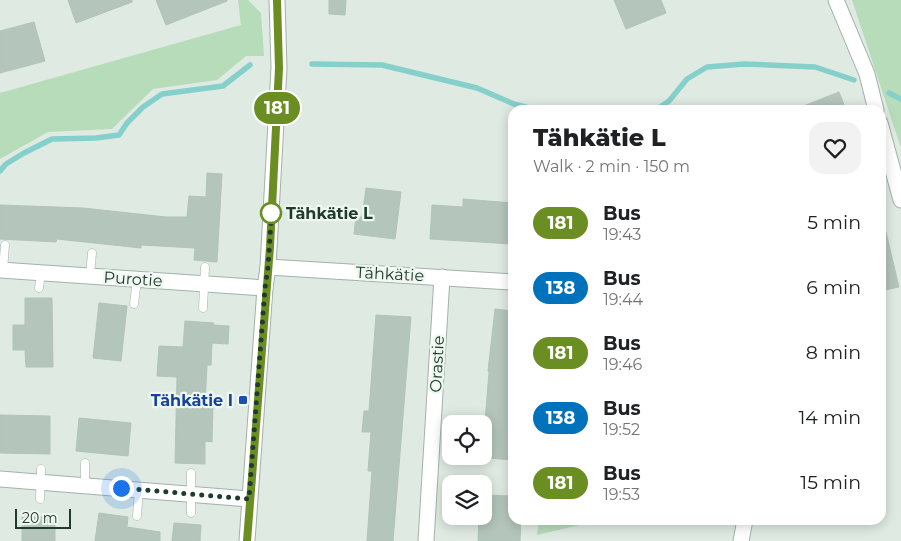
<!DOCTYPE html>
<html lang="en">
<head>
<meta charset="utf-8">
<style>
	body { margin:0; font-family:Montserrat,sans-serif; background:#f2f2f2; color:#202124; height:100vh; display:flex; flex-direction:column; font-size:19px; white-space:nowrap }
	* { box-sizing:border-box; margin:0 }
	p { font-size:16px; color:#757577 }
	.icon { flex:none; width:28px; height:28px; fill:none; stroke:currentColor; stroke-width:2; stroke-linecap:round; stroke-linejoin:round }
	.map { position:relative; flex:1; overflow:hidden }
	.panel { position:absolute; left:508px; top:105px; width:378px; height:420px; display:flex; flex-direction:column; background:#fff; border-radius:15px; box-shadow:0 2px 12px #0003 }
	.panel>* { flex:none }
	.badge { padding:0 10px; border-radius:16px; font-size:18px; line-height:32px }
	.fabs { position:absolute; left:442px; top:415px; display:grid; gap:10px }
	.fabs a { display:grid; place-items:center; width:50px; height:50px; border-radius:10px; background:#fff; box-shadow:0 2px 12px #0003; font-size:25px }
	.scale { position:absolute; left:15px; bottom:12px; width:56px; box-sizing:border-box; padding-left:5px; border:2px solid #203a2e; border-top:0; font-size:14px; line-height:18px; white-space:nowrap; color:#203a2e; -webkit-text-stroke:4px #eff7f1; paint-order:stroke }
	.you { position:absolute; width:25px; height:25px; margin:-12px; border:4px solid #fff; border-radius:50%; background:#1a73e8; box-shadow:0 0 0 8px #1a73e833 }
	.map>.badge { position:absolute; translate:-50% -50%; box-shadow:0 0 0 2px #fff }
	.round { display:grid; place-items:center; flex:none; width:52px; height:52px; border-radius:15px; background:#f2f2f2 }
	.overview { display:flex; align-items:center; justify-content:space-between; height:85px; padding:0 25px }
	h1 { font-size:24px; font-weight:800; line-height:38px }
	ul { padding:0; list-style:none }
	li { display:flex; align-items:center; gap:15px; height:65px; padding:0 25px }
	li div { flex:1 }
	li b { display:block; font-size:19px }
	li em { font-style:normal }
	li .badge { min-width:55px; font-weight:700; text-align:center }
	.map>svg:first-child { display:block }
</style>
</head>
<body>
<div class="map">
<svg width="901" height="541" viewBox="0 0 901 541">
	<rect width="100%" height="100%" fill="#dfeae3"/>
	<g fill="#b7dcb9">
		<path d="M238,0H248L261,13L264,56H246L217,80L153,89L112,129L48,132L0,159V93L241,25Z"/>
		<path d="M852,0H901V148Z"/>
		<path d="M539,520H601L537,535Z"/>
	</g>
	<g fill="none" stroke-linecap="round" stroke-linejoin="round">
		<g stroke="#86d0cc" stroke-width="5.5">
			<path d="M312,64L382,65L477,88L514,104L536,110"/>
			<path d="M889,93L901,99"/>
			<path d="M656,110L669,101L687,79L707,67L744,64L815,67L854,80"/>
			<path d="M0,171L6,164L24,153L52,139L96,138L119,135L127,123L143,107L162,94L223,86L250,65"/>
		</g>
	</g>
	<g fill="#b4c5bb" stroke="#b1c4b8">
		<path d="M68,0H132V2L76,23Z"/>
		<path d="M156,0H227V1L166,25Z"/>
		<path d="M329,0H346L345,15L329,14Z"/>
		<path d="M614,0H661L666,13L626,29Z"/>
		<path d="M34,22L45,61L0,73V31Z"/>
		<path d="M839,92L846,110H796V109Z"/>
		<path d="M207,173L222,174L217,262L194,260L195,248L141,245V248L57,239L56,242L0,239V205L83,208L166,217H187L189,196L206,197Z"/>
		<path d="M366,188L401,192L395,239L354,234L356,217H362Z"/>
		<path d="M463,199L512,203V244L430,239L432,205L463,207Z"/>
		<path d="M886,232L899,287L880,291V233Z"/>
		<path d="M25,298H52L53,367H26L25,350H13V325H25Z"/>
		<path d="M99,303L127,306L121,361L93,358Z"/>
		<path d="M495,309L512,311V460L488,458L490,436L484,435L489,372L488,371Z"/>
		<path d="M376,315L411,317L393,541H367L372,471H368L371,432H362L364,411H369Z"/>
		<path d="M185,321L214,323L213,325L229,326L228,344L212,343L211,365H207L205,405H213L212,442L205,441V464L175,463L177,377L157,376L159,346L183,347Z"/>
		<path d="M0,415L50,416V454L0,453Z"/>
		<path d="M79,418L131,423L128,456L76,451Z"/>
		<path d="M484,495L512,496V520H521L520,541H478L479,516H484Z"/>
		<path d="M99,513L128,517L127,527L160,532V541H95Z"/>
		<path d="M22,517H49L48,522L55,523V541H22Z"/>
		<path d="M174,523L201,525L200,541H172Z"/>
	</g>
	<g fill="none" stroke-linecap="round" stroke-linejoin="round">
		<g stroke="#a2b2a9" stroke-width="9">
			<g id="service">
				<path d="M3,270L5,245"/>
				<path d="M90,276L92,253"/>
				<path d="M39,288L41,273"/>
				<path d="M134,304L137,280"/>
				<path d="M203,308L205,267"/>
				<path d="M85,486V463"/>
				<path d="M40,499L41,469"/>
				<path d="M191,513V473"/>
				<path d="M137,516L139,490"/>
			</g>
		</g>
		<g stroke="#a2b2a9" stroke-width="17">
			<g id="minor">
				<path d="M836,0L867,74L876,110"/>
				<path d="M880,123L901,200"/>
				<path d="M268,267L512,282"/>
				<path d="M0,270L265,288"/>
				<path d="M0,479L249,499"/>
				<path d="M426,541L442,277"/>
				<path d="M741,541L745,520"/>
			</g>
		</g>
		<g stroke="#a2b2a9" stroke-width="17">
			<path id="tertiary" d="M247,541L265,288L268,267L279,68L277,0"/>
		</g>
		<use href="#service" stroke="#fff" stroke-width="8"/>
		<use href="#minor" stroke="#fff" stroke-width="15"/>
		<use href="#tertiary" stroke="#fff" stroke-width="15"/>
	</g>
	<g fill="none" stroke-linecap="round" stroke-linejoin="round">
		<g stroke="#fff" stroke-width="11">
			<path id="line" d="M247,541L270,247L279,68L277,0"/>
		</g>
		<use href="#line" stroke="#6b8e23" stroke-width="8"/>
		<path stroke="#203a2e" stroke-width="5" stroke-dasharray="0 9" d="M121,488L249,499L265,288L268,267L272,207L271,213"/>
	</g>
	<circle fill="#fff" stroke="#6b8e23" stroke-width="2.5" cx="271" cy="213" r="10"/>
	<rect fill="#1a4fb4" stroke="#eff7f1" stroke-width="2" x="238" y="395" width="10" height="10" rx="2.5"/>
	<g text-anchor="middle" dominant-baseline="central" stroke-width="4.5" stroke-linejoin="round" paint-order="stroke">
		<g font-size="16" font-weight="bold" fill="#203a2e" stroke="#eff7f1" text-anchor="start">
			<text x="286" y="213">Tähkätie L</text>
		</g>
		<g font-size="16" fill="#203a2e" stroke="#eff7f1">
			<text transform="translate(390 274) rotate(3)">Tähkätie</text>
			<text transform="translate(133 279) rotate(4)">Purotie</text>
			<text transform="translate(437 364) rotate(-87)">Orastie</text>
		</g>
		<g font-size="16" font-weight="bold" fill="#164399" stroke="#eff7f1" text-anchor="end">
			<text x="233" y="400">Tähkätie I</text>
		</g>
	</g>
</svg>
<div class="fabs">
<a><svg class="icon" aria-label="locate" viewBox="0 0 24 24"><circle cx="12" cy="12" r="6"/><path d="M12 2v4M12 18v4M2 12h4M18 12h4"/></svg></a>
<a><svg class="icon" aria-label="layers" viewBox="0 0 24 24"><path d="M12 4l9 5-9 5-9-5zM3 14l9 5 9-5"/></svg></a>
</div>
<div class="scale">20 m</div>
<div class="you" style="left:121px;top:488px"></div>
<b class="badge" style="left:277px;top:108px;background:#6b8e23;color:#fff">181</b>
<section class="panel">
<div class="overview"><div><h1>Tähkätie L</h1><p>Walk · 2 min · 150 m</p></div><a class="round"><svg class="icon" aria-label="heart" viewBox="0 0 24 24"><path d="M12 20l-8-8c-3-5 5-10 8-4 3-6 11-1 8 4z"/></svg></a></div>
<ul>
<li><span class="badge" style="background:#6b8e23;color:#fff">181</span><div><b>Bus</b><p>19:43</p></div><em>5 min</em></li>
<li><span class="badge" style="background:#0072bc;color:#fff">138</span><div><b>Bus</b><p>19:44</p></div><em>6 min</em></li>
<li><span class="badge" style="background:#6b8e23;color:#fff">181</span><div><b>Bus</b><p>19:46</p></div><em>8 min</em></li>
<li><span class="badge" style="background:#0072bc;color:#fff">138</span><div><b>Bus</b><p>19:52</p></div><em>14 min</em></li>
<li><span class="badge" style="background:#6b8e23;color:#fff">181</span><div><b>Bus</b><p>19:53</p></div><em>15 min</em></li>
</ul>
</section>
</div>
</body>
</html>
